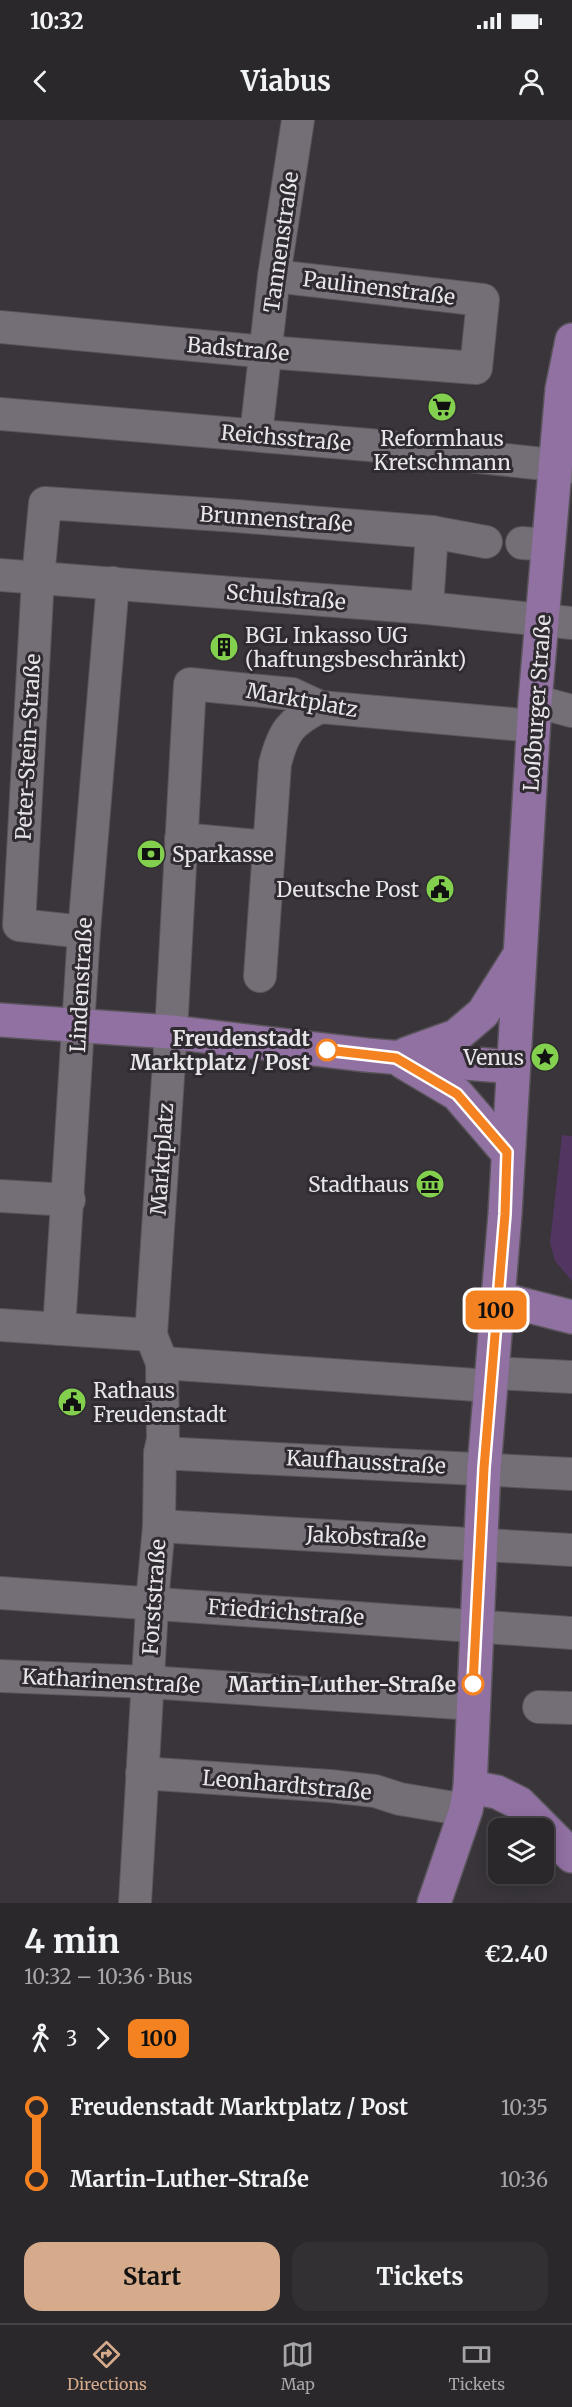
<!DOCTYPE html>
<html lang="en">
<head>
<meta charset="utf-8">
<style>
	body { margin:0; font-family:Merriweather,serif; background:#333034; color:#f1f3f6; height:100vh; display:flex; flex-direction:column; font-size:22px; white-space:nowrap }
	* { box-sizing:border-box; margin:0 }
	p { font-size:20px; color:#a6a6a9 }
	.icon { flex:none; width:33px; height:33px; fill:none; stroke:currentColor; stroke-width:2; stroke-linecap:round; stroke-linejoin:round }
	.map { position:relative; height:1783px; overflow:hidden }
	.panel { display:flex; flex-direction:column; background:#2b282c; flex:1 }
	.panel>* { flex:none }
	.badge { padding:0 12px; border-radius:9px; font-size:21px; line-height:39px }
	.tools { position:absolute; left:488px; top:1698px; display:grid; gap:12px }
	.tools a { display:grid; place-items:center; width:66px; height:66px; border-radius:12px; background:#2b282c; box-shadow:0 3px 15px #0003,0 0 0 2px #474448; font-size:30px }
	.map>.badge { position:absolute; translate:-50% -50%; box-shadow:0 0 0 3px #fff }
	.legs { display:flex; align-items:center; gap:9px; height:66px; padding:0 24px; font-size:20px }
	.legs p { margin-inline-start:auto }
	.head { display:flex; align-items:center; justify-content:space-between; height:102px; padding:0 24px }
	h1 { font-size:33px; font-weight:700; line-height:45px }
	.primary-button { display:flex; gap:12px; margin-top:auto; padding:12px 24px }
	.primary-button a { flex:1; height:69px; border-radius:18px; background:#d6ab8b; color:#111; font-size:24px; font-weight:700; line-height:69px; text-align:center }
	.primary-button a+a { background:#333034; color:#f1f3f6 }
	ul { padding:0 24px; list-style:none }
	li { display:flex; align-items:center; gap:21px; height:72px; font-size:22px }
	li i { display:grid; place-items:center; width:9px; height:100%; margin:0 8px; background:currentColor }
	li i::after { content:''; width:15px; height:15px; margin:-8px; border:4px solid; border-radius:50%; background:#2b282c }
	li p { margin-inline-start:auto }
	li:first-child i { background:linear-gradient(#0000 50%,currentColor 0) }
	li:last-child i { background:linear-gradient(currentColor 50%,#0000 0) }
	.status { display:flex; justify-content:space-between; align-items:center; height:42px; padding:0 30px; background:#2b282c; direction:ltr }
	.status svg { height:16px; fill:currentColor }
	header { display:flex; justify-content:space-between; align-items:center; height:78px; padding:0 24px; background:#2b282c; font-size:27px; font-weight:700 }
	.menu { display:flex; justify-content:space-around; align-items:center; height:84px; border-top:2px solid #474448; background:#2b282c; font-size:16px; color:#a6a6a9 }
	.menu a { display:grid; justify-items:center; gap:3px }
	.menu .on { color:#d6ab8b }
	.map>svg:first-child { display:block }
</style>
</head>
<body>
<div class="status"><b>10:32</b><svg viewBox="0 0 49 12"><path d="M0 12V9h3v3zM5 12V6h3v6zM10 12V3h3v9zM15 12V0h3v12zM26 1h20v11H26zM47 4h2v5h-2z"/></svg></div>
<header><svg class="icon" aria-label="back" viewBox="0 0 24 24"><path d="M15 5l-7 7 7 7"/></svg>Viabus<svg class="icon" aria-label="person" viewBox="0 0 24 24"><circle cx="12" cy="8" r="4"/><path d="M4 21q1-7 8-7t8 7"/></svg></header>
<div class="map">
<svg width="572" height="1783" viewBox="0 0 572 1783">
	<rect width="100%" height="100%" fill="#39353b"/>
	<path fill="#533561" d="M562,1015L572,1016V1161L555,1141L550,1123Z"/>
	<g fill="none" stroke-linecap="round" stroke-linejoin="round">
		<g stroke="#58545a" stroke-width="34">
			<g id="minor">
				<path d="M0,207L267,232L476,248L483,180L274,156"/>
				<path d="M0,294L369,325L572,347"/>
				<path d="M256,315L274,156L298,0"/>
				<path d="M432,412L486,422"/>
				<path d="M522,423L549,425"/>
				<path d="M0,455L427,488L572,503"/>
				<path d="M535,581L572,591"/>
				<path d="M181,719L269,727"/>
				<path d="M84,812L19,805L38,458L45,383L236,396L432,412L427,488"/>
				<path d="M260,856L275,644C283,612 290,602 320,587"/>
				<path d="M0,1076L69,1080"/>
				<path d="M0,1205L151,1215"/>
				<path d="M59,1209L84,812L113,463"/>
				<path d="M162,1243L491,1266"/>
				<path d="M492,1253L572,1257"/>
				<path d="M160,1333L572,1354"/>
				<path d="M159,1406L572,1430"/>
				<path d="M0,1473L572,1513"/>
				<path d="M0,1556L148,1562L473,1584"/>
				<path d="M539,1587L572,1588"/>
				<path d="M142,1653L330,1666L375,1671L400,1679L466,1690"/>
				<path d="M135,1783L153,1471L159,1406L160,1333L163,1319L162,1243L151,1215L171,912L190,564L292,574L320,587L534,606"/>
			</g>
		</g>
		<g stroke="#58545a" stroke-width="36">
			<g id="major">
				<path d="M0,900L171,912L366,935L513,947"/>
				<path d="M406,934L456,916L483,893L517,839"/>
				<path d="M403,942L457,974L507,1032"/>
				<path d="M497,1178L572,1197"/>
				<path d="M470,1667L497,1672L519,1683L572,1736"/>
				<path d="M434,1783L466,1690L470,1667L484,1348L505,1094L535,581L562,269L572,220"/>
			</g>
		</g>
		<use href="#minor" stroke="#746f77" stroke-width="32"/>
		<use href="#major" stroke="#9170a2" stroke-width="33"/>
	</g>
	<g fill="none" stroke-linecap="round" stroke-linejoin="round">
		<g stroke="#fff" stroke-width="14">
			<path id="line-1" d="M327,930L396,938L457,974L507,1032L505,1094L484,1348L473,1564"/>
		</g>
		<use href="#line-1" stroke="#f58220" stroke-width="9"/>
	</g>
	<defs>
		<g id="supermarket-disc" transform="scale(1.5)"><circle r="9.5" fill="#83d04e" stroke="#2f2b31"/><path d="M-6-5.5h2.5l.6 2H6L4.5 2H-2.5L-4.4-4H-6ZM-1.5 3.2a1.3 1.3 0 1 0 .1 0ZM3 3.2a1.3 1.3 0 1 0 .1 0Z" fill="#111"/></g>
		<g id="building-disc" transform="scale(1.5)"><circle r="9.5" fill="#83d04e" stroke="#2f2b31"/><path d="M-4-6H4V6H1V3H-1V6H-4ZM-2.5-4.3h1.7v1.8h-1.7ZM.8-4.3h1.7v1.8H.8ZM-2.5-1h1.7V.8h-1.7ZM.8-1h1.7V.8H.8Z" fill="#111"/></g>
		<g id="bank-disc" transform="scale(1.5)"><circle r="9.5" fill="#83d04e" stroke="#2f2b31"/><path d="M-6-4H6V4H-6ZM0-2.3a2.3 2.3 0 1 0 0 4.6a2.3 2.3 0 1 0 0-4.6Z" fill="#111"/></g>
		<g id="civic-disc" transform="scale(1.5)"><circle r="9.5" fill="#83d04e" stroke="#2f2b31"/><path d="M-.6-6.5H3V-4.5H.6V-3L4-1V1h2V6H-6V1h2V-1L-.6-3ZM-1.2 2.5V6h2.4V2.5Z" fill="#111"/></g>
		<g id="sight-disc" transform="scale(1.5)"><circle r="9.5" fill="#83d04e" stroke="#2f2b31"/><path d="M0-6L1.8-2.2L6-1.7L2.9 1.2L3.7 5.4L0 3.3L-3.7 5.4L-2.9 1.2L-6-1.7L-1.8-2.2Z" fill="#111"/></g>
		<g id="museum-disc" transform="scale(1.5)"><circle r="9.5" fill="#83d04e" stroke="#2f2b31"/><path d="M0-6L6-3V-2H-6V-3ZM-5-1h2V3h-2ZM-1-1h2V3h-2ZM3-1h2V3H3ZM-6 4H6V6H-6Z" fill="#111"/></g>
	</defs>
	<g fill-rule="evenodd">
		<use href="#supermarket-disc" x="442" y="287"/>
		<use href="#building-disc" x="224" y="527"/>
		<use href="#bank-disc" x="151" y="734"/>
		<use href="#civic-disc" x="440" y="769"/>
		<use href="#sight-disc" x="545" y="937"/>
		<use href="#museum-disc" x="430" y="1064"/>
		<use href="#civic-disc" x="72" y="1282"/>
	</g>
	<g fill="#fff" stroke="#f58220" stroke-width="3">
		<circle cx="327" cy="930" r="10"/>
		<circle cx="473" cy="1564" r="10"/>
	</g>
	<g text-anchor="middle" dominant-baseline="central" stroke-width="6" stroke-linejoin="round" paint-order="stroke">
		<g font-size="21" fill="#e8e5e9" stroke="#2f2b31">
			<text transform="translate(281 122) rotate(-82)">Tannenstraße</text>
			<text transform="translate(379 168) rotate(7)">Paulinenstraße</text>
			<text transform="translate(238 229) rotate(5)">Badstraße</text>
			<text transform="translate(286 318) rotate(5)">Reichsstraße</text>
			<text transform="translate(276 399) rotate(4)">Brunnenstraße</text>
			<text transform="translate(286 477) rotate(5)">Schulstraße</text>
			<text transform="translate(302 580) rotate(10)">Marktplatz</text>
			<text transform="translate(537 583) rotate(-86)">Loßburger Straße</text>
			<text transform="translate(28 627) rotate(-87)">Peter-Stein-Straße</text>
			<text transform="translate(81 865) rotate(-87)">Lindenstraße</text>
			<text transform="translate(162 1039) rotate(-86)">Marktplatz</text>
			<text transform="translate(366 1342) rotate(3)">Kaufhausstraße</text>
			<text transform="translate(366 1417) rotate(3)">Jakobstraße</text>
			<text transform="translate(154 1477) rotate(-86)">Forststraße</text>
			<text transform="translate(286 1492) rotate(4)">Friedrichstraße</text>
			<text transform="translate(111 1561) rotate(3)">Katharinenstraße</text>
			<text transform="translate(287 1665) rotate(5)">Leonhardtstraße</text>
		</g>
		<g font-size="21" fill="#e8e5e9" stroke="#2f2b31" text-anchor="start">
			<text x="442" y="318" text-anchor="middle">Reformhaus<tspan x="442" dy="24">Kretschmann</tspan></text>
			<text x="245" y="515">BGL Inkasso UG<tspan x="245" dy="24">(haftungsbeschränkt)</tspan></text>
			<text x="172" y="734">Sparkasse</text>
			<text x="419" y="769" text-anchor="end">Deutsche Post</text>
			<text x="524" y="937" text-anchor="end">Venus</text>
			<text x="409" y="1064" text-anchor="end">Stadthaus</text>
			<text x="93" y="1270">Rathaus<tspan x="93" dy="24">Freudenstadt</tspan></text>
		</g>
		<g font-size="21" font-weight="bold" fill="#e8e5e9" stroke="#2f2b31" text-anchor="end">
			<text x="310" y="918">Freudenstadt<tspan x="310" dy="24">Marktplatz / Post</tspan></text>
			<text x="456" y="1564">Martin-Luther-Straße</text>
		</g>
	</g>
</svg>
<div class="tools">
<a><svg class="icon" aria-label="layers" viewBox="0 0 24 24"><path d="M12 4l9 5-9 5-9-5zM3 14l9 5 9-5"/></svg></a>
</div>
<b class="badge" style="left:496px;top:1190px;background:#f58220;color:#111">100</b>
</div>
<section class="panel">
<div class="head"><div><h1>4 min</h1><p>10:32 – 10:36 · Bus</p></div><b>€2.40</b></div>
<div class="legs"><svg class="icon" aria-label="walk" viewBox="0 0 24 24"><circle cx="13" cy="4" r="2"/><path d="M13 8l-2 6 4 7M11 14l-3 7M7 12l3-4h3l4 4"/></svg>3<svg class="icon" aria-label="forward" viewBox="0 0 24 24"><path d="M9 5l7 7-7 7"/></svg><b class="badge" style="background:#f58220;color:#111">100</b></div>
<ul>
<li><i style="color:#f58220"></i><b>Freudenstadt Marktplatz / Post</b><p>10:35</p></li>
<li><i style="color:#f58220"></i><b>Martin-Luther-Straße</b><p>10:36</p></li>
</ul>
<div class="primary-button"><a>Start</a><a>Tickets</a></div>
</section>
<nav class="menu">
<a class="on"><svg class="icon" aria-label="directions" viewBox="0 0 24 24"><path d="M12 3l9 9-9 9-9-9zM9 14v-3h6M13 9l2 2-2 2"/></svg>Directions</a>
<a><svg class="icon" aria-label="map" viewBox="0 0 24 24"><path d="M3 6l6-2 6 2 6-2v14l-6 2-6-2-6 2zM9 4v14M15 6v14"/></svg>Map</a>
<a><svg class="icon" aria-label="tickets" viewBox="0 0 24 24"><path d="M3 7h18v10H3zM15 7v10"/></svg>Tickets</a>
</nav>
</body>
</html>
